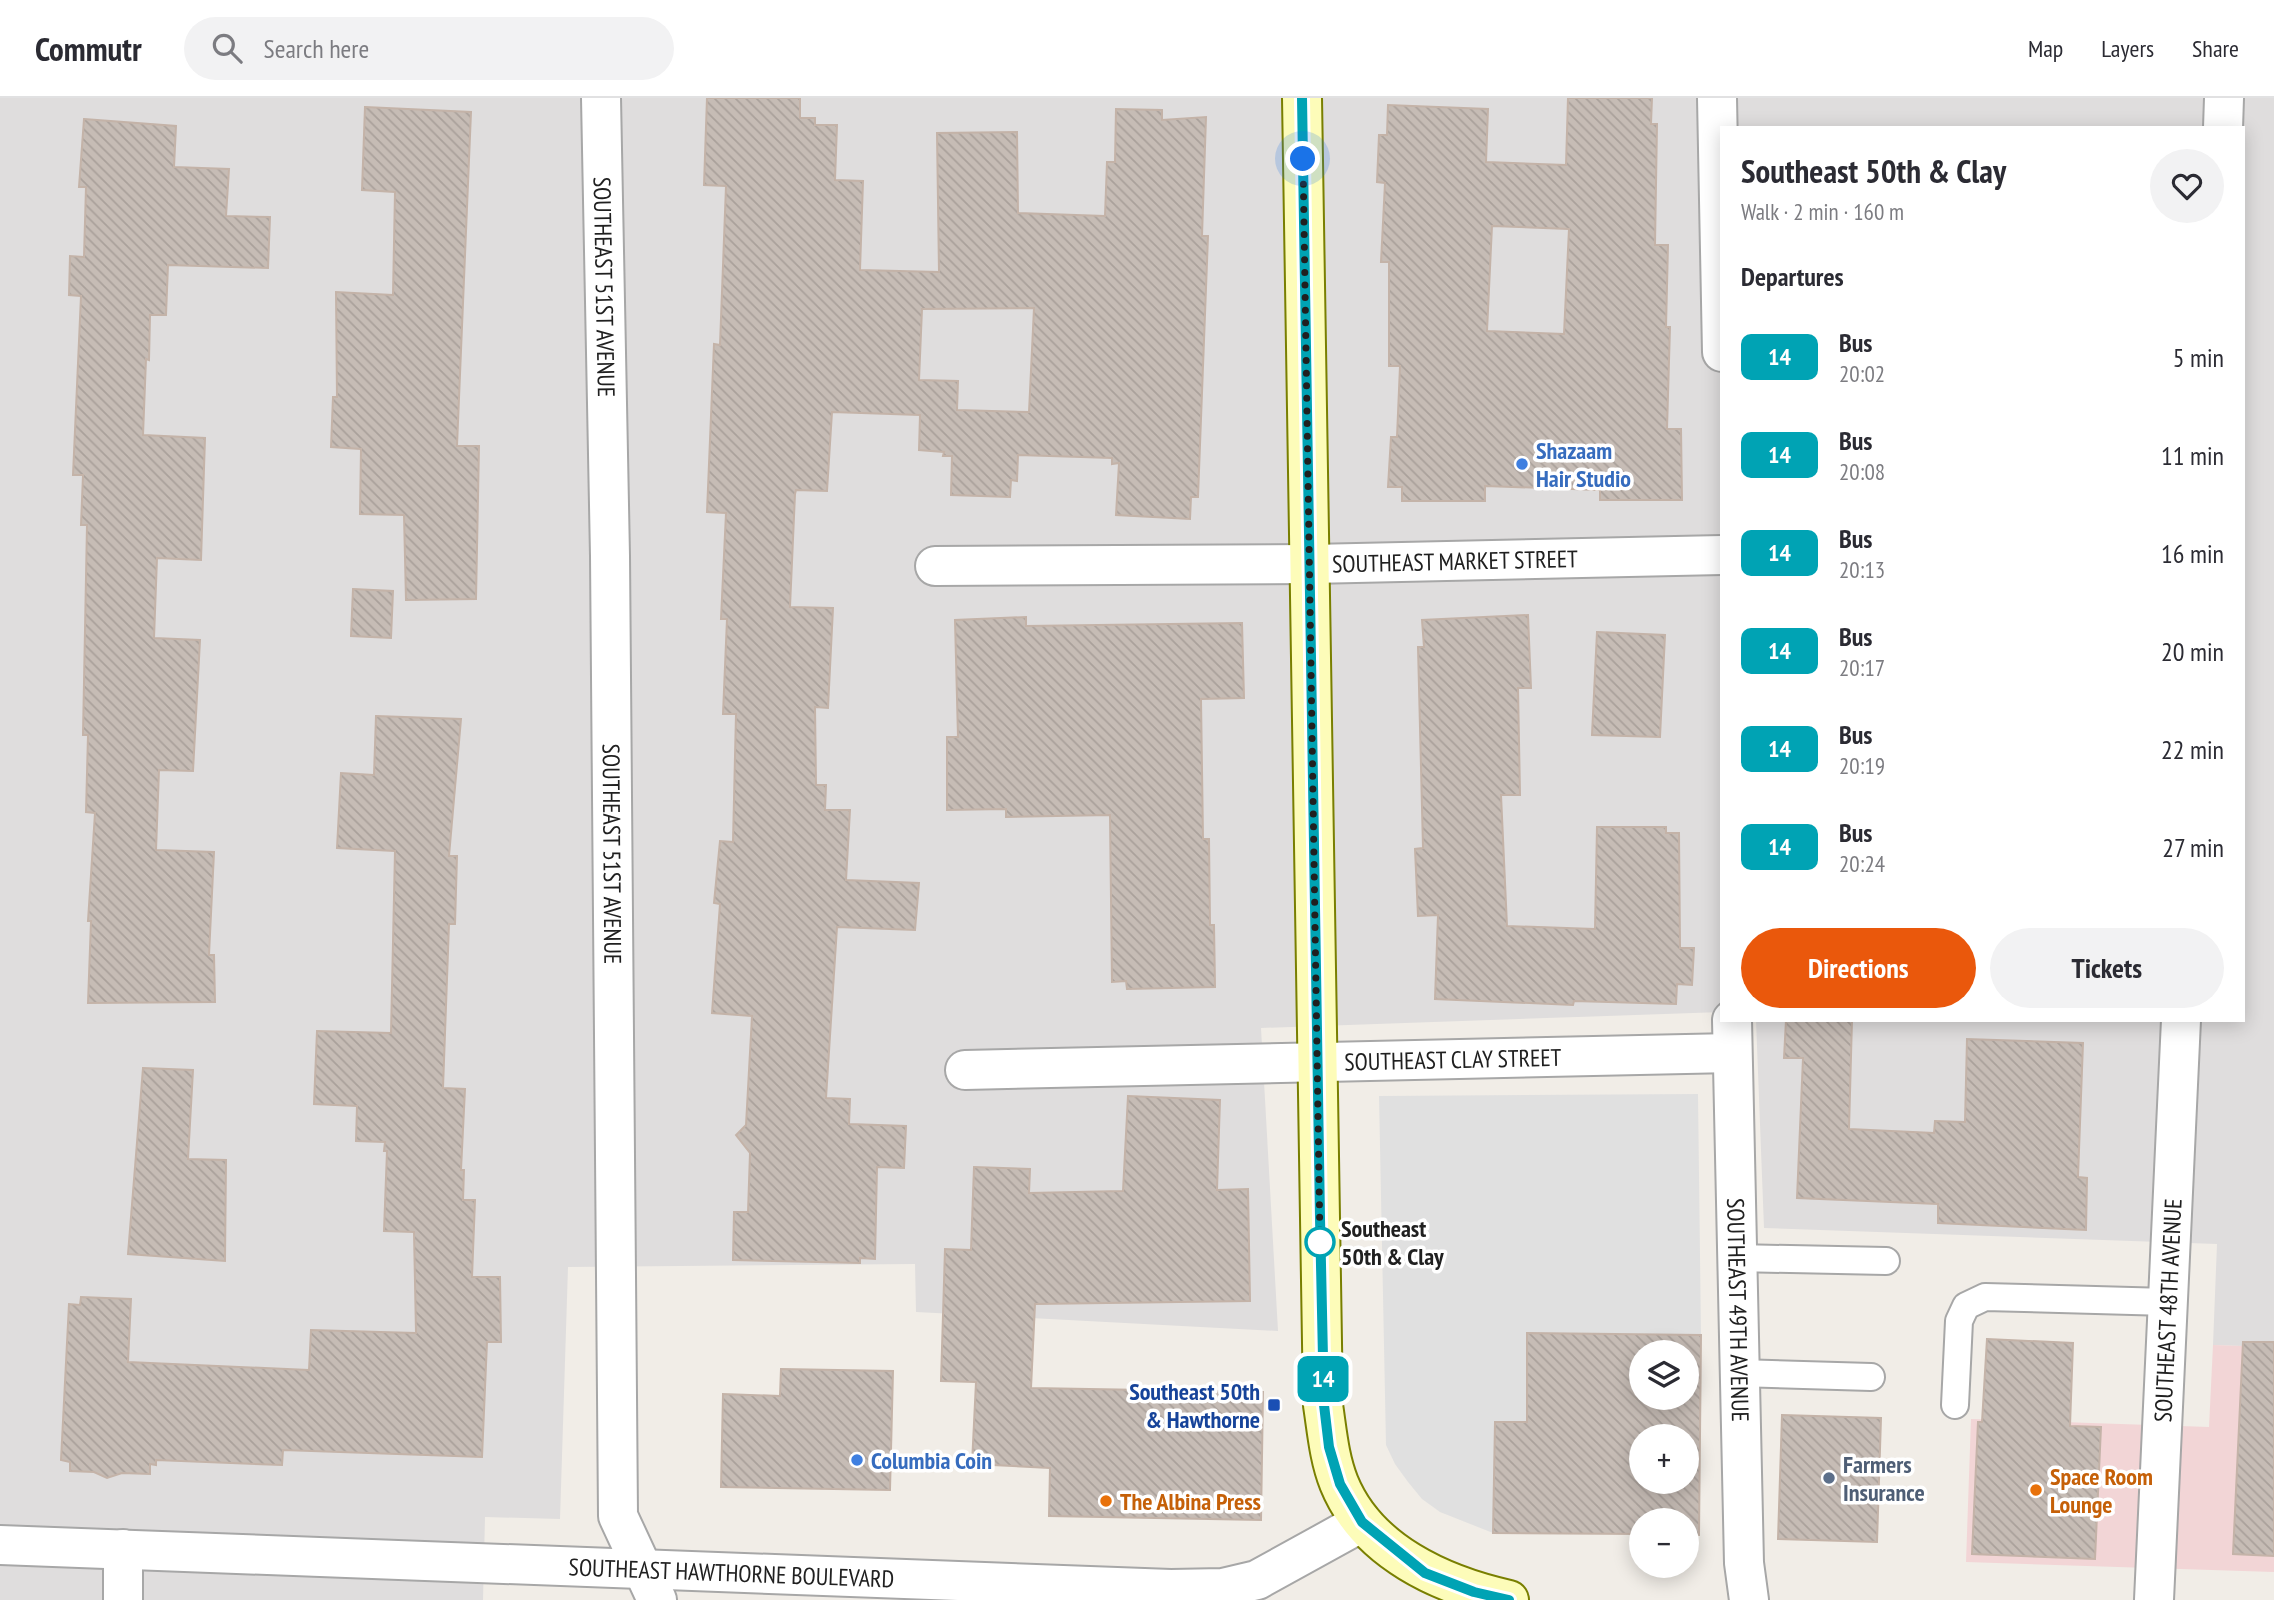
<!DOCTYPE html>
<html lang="en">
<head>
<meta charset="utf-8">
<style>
	body { margin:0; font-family:"PT Sans Narrow",sans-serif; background:#f2f2f3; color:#2b2b33; height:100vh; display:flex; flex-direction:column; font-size:26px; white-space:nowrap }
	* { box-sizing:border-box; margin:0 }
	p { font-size:23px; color:#7c7c81 }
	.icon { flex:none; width:38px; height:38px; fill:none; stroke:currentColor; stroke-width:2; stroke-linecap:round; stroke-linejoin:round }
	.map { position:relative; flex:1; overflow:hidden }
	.details { position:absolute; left:1720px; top:28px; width:525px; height:896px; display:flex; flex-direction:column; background:#fff; border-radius:0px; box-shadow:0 4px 18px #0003 }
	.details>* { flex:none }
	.badge { padding:0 14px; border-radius:10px; font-size:24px; line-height:46px }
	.fabs { position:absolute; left:1629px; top:1242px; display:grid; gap:14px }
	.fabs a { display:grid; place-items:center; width:70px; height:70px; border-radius:50%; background:#fff; box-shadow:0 4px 18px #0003; font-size:35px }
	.you { position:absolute; width:35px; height:35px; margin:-18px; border:5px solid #fff; border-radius:50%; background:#1a73e8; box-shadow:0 0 0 10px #1a73e833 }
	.map>.badge { position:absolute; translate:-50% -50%; box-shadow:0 0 0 4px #fff }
	h2 { padding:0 21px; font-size:26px; line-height:63px }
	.round { display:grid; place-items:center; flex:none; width:74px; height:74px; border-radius:37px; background:#f2f2f3 }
	.head { display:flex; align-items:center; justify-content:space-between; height:119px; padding:0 21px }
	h1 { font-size:33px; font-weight:600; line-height:52px }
	.button { display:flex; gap:14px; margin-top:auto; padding:14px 21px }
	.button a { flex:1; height:80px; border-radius:42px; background:#ea580c; color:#fff; font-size:28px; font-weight:600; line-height:80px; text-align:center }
	.button a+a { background:#f2f2f3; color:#2b2b33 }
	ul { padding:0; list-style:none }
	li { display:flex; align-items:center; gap:21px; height:98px; padding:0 21px }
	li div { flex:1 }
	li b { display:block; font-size:26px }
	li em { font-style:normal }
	li .badge { min-width:77px; font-weight:700; text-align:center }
	header { display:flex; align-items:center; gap:42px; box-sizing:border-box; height:98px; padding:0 35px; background:#fff; border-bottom:2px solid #e1e1e2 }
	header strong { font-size:33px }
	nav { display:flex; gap:38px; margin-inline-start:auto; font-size:24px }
	.search { width:490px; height:63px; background:#f2f2f3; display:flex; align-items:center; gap:18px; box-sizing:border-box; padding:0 24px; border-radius:38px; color:#7c7c81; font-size:26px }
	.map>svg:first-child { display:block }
</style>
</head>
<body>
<header>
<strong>Commutr</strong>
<div class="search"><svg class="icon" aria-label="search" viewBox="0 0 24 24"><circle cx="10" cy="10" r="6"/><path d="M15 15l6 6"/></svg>Search here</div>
<nav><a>Map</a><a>Layers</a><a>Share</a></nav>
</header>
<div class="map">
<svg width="2274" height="1502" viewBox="0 0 2274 1502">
	<defs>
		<pattern id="building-back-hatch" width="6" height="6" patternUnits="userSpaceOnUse" patternTransform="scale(1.75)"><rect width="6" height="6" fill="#c6bcb5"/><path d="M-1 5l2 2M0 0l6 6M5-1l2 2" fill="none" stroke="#aaa19b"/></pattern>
	</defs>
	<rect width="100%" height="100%" fill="#f1ede7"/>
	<path fill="#dfdddd" d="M0,0H2274V1249L2213,1247L2217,1146L1764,1130L1756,922H2244V30H1722V914L1261,930L1278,1233L916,1214L915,1166L568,1169L560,1421L485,1419L483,1502H0Z"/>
	<path fill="#f2d5d6" d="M2213,1247L2274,1249V1474L1966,1464L1971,1321L2209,1329Z"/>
	<path fill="#e0e0e0" d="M1698,996L1701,1237L1527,1236V1324L1495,1325L1493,1435L1440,1414L1422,1401L1408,1384L1395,1366L1386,1347L1379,998Z"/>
	<g fill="url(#building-back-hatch)" stroke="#c4b3a8" stroke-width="2" fill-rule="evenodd">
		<path d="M707,0H800V20H815V27H837L835,82L863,83L860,172L939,174L937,35L1017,34L1018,115L1105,118L1107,64H1115L1116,11L1162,12V22L1206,19L1202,138H1208L1198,399H1191L1190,421L1116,417L1119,365L1112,366V360L1018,357L1017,383L1011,382L1010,399L951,397L952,358H943L944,354L919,352L920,317L832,314L827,393L796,392L795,396L790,509L833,510L828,610L815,609L816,687H826L825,712H850L846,782L919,785L915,832L837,829L826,1000L850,1001L849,1026L906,1028L904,1070L877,1069L875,1161L860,1160V1165L733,1162L734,1114H748L750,1055L736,1037L746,1027L752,918L712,915L720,806L714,805L720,743L733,744L736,616H723L727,521H721L726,415L707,414L714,246L720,247L726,88L704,87ZM1034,210L1029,314L957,312L958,283L919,282L922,211Z"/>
		<path d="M1568,0H1652L1651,26H1657L1655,147H1668L1666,229H1670L1667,331H1681L1682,402H1600V392L1485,388V403H1402V389H1388L1391,339H1397L1400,268H1389V164H1381L1385,85L1377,84L1379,37H1387L1388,7L1488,11L1486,64L1566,67ZM1492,128L1569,131L1564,236L1487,233Z"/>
		<path d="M365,9L471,14L457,348H479L476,501L406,502L404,417L360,416L361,351L331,349L333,299H337L336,194L393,197L395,94L362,92Z"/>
		<path d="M84,21L176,28L174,69L229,71L226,118L270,119L268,170L168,167L166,217H150L149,262L146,261L143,337L205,340L201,462L157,460L154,540L200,542L193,673L159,672L156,752L214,754L209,857H214L215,904L88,905L91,823H88L95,715L86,714L88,637H83L87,427H81L83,377H73L81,198L69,197L70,158L84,159L86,89H79Z"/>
		<path d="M353,491L393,493L391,540L351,538Z"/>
		<path d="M1528,517L1531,590H1518L1520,697H1501L1507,828L1595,831L1597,729H1666V735H1679L1680,850H1694L1692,887L1677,886L1676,906L1574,903L1573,907L1435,901L1438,817L1418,818L1415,751L1423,750L1418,549H1424L1422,522Z"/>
		<path d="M1026,519V528L1242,525L1244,600L1201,601L1203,741H1209L1210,827H1214L1215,889L1127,891L1126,883L1112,884L1110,717L1006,719V711L947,712V639H958L955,522Z"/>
		<path d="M1597,534L1665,537L1660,639L1592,637Z"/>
		<path d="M376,618L461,621L449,758H457L455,826H449L443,990L465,991L461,1072H464L463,1102H475L472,1179H500L501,1244H487L482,1359L283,1352L282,1367L156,1362V1367L150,1366V1376L122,1375L107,1380L94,1374L70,1373V1364L61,1362L69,1206L80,1207L81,1199L131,1201L128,1264L309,1272L311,1232L416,1235L414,1134L384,1133L387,1053H384L385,1044L356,1043L357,1008L314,1006L317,933L391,935L395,753L337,750L341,675L374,677Z"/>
		<path d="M1786,922H1852L1849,1031L1934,1035L1935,1023L1965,1024L1967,941L2083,945L2078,1079L2087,1080L2086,1132L1938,1125V1106L1797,1100L1803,960H1784Z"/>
		<path d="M143,970L193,972L188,1061L226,1062L225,1163L128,1156Z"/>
		<path d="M1128,998L1220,1002L1217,1092L1248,1091L1250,1203L1035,1206L1031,1290L1263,1294L1261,1422L1049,1418L1050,1370L972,1366L976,1284L941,1283L945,1151L971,1152L974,1069L1030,1071L1029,1095L1123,1093Z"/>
		<path d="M1527,1235L1701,1237L1699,1437H1687V1423H1642V1436L1493,1435L1495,1324H1527ZM1642,1255H1687V1300H1642ZM1642,1339H1687V1384H1642Z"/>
		<path d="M1987,1241L2073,1245L2070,1328L2101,1329L2095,1461L1972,1456L1978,1324H1982Z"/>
		<path d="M2243,1244H2274V1458L2233,1456Z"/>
		<path d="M781,1271L893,1273L890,1392L721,1389L723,1296L780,1298Z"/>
		<path d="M1782,1317L1881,1320L1877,1444L1778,1441Z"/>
	</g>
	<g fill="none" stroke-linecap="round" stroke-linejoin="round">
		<g stroke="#a7a7a7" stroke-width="30">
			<g id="service">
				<path d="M1736,1160L1886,1163"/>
				<path d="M1738,1275L1871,1279"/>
				<path d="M1955,1307L1959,1223L1966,1208L1985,1199L2168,1204"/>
			</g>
		</g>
		<g stroke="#a7a7a7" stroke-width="42">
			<g id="minor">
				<path id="s1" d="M601,0L610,458L618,1418L657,1502"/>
				<path d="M1717,0L1722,254"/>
				<path d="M2223,30L2224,0"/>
				<path id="s2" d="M935,468L1311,466L1722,457"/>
				<path id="s3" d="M1732,922L1744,1465L1749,1502"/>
				<path id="s4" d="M965,972L1732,955"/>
				<path id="s5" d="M0,1447L1171,1491L1223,1490L1257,1482L1362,1424"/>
				<path d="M123,1502V1451"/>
				<path id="s6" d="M2154,1502L2181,922"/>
			</g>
		</g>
		<g stroke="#797f00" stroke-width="42">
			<path id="secondary" d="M1302,0L1323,1307C1327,1333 1329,1360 1339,1385C1367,1454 1442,1487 1509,1502"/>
		</g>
		<use href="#service" stroke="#fff" stroke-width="26"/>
		<use href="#minor" stroke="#fff" stroke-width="38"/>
		<use href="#secondary" stroke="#fdfcb9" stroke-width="38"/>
	</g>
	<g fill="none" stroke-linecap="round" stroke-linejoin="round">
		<g stroke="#fff" stroke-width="16">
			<path id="line" d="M1302,0L1320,1120L1324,1307L1329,1349L1340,1386L1362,1424L1425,1475L1474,1494L1509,1502"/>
		</g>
		<use href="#line" stroke="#00a3b4" stroke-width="10"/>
		<path stroke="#202020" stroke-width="7" stroke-dasharray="0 12.6" d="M1303,61L1320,1144"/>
	</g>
	<g fill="#3f7fe0" stroke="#fff" stroke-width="2.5">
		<circle cx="1522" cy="366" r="7"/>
		<circle cx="857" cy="1362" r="7"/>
	</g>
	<circle fill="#fff" stroke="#00a3b4" stroke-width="3.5" cx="1320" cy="1144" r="14"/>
	<rect fill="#1a4fb4" stroke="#fff" stroke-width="2.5" x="1267" y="1300" width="14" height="14" rx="3.5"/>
	<circle fill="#5c6f8a" stroke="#fff" stroke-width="2.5" cx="1829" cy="1380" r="7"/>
	<g fill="#e8710a" stroke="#fff" stroke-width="2.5">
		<circle cx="2036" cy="1392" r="7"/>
		<circle cx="1106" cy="1403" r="7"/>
	</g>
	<g text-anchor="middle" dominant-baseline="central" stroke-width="7" stroke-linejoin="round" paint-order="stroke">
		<g font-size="24" fill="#202020" stroke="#fff">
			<text stroke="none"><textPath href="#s1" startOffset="189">SOUTHEAST 51ST AVENUE</textPath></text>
			<text stroke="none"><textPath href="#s2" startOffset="520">SOUTHEAST MARKET STREET</textPath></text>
			<text stroke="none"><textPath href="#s1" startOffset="756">SOUTHEAST 51ST AVENUE</textPath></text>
			<text stroke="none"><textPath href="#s4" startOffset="488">SOUTHEAST CLAY STREET</textPath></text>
			<text stroke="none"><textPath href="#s3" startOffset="290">SOUTHEAST 49TH AVENUE</textPath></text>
			<text stroke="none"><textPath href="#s6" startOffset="290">SOUTHEAST 48TH AVENUE</textPath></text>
			<text stroke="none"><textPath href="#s5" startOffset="732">SOUTHEAST HAWTHORNE BOULEVARD</textPath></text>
		</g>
		<g font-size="24" font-weight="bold" fill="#366cbe" stroke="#fff" text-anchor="start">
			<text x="1536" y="352">Shazaam<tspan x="1536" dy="28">Hair Studio</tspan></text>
			<text x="871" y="1362">Columbia Coin</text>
		</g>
		<g font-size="24" font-weight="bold" fill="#202020" stroke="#fff" text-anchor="start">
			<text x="1341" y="1130">Southeast<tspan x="1341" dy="28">50th &amp; Clay</tspan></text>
		</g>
		<g font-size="24" font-weight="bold" fill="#164399" stroke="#fff" text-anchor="end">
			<text x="1260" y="1293">Southeast 50th<tspan x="1260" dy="28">&amp; Hawthorne</tspan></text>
		</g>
		<g font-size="24" font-weight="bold" fill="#4e5e75" stroke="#fff" text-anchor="start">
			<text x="1843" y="1366">Farmers<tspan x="1843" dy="28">Insurance</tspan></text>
		</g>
		<g font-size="24" font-weight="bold" fill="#c56008" stroke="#fff" text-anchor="start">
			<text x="2050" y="1378">Space Room<tspan x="2050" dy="28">Lounge</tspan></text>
			<text x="1120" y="1403">The Albina Press</text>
		</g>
	</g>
</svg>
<div class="fabs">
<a><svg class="icon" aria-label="layers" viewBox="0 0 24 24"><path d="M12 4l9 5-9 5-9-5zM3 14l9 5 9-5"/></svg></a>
<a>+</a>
<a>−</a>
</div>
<div class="you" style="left:1303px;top:61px"></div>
<b class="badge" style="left:1323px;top:1281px;background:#00a3b4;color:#fff">14</b>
<section class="details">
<div class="head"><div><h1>Southeast 50th &amp; Clay</h1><p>Walk · 2 min · 160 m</p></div><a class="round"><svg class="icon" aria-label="heart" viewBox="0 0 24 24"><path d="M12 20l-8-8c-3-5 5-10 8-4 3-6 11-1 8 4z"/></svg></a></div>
<h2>Departures</h2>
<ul>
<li><span class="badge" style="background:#00a3b4;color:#fff">14</span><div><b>Bus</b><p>20:02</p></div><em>5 min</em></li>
<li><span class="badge" style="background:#00a3b4;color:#fff">14</span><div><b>Bus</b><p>20:08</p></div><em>11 min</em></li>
<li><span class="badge" style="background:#00a3b4;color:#fff">14</span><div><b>Bus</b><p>20:13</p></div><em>16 min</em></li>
<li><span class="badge" style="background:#00a3b4;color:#fff">14</span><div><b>Bus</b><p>20:17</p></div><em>20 min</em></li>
<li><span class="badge" style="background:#00a3b4;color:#fff">14</span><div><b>Bus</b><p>20:19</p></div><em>22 min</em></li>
<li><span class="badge" style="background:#00a3b4;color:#fff">14</span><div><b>Bus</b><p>20:24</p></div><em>27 min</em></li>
</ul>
<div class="button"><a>Directions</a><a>Tickets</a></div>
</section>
</div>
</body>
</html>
